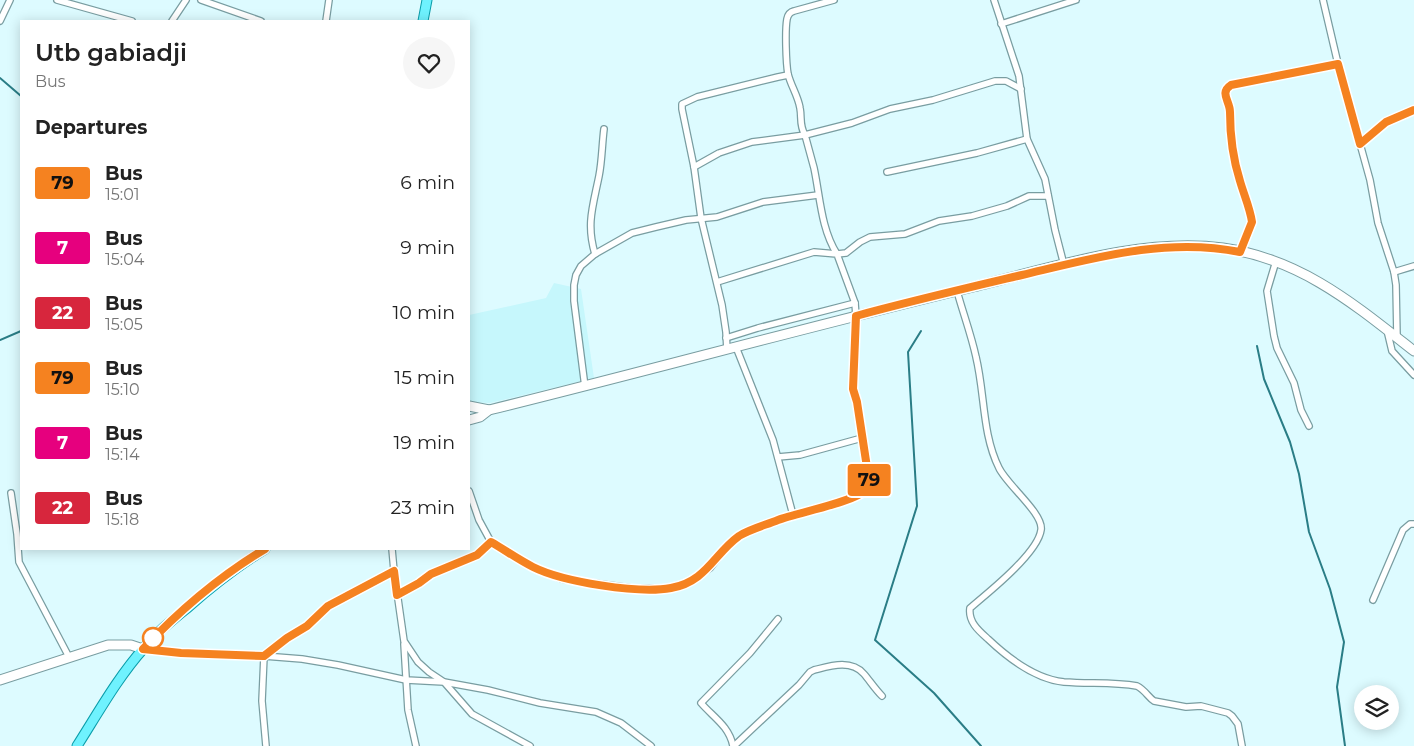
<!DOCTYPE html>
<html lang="en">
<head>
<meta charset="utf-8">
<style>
	body { margin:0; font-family:Montserrat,sans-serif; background:#f6f6f6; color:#222; height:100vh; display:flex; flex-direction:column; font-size:19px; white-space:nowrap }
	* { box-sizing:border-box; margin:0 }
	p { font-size:16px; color:#767676 }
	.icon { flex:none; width:28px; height:28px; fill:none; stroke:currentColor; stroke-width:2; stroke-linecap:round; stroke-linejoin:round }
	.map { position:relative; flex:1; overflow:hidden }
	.panel { position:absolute; left:20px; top:20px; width:450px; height:530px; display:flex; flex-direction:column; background:#fff; border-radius:0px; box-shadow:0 2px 12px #0003 }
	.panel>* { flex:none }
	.badge { padding:0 10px; border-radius:4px; font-size:18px; line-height:32px }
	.tools { position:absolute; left:1354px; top:685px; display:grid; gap:10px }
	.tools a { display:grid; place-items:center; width:45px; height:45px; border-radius:50%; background:#fff; box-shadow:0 2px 12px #0003; font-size:25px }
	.map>.badge { position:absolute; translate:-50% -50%; box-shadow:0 0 0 2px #fff }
	h2 { padding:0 15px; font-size:19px; line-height:45px }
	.round { display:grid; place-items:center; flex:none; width:52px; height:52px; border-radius:26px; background:#f6f6f6 }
	.summary { display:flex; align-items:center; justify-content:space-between; height:85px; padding:0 15px }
	h1 { font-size:24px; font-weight:600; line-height:38px }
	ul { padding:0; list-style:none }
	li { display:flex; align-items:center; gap:15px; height:65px; padding:0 15px }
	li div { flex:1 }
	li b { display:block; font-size:19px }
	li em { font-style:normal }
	li .badge { min-width:55px; font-weight:700; text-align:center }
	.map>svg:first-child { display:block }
</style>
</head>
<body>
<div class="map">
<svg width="1414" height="746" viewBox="0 0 1414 746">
	<rect width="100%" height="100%" fill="#ddfbff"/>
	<path fill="#c6f7fc" d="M554,283L581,289L594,378L490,403L469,402V315L546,298Z"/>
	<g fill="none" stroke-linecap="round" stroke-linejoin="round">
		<g stroke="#2a7d86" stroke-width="2">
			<path d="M0,78L21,96"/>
			<path d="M921,331L908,352L917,506L875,640L934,693L981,746"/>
			<path d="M0,340L21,331"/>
			<path d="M1257,346L1264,379L1290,442L1299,474L1309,532L1330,589L1344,642L1337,687L1345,746"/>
		</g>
		<g stroke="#799da1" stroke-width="8">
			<g id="street">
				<path d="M57,0L132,21"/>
				<path d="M201,0L261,21"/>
				<path d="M994,0L1019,76L1027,139L1045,179L1055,230L1064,265"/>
				<path d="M1323,0L1338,64L1370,180L1378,223L1394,272L1396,285L1397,337"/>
				<path d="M0,21L10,0"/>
				<path d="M172,21L186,0"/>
				<path d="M326,21L329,0"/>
				<path d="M1001,24L1076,0"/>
				<path d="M1021,89L1006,81H995L933,100L890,109L852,123L805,135C808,146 811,157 814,168C820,196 821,229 837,254L846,253L860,242L870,237L905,234L939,221L972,216L1007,206L1029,196H1048"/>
				<path d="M1360,144L1386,121L1414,110"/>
				<path d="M694,167L719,153L752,142L805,135C799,125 802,118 800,108C798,96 791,86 788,74C786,63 785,30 787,19C788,14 790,12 794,11L834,0"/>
				<path d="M887,172L977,153L1027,139"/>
				<path d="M1240,252L1251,227L1252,219L1237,173L1229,125V107L1225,94L1229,86L1240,82L1338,64"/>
				<path d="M595,254C586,224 593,206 599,176C602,161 602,145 604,129"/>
				<path d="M1276,261L1267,291L1274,336L1277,348L1294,383L1301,410L1309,426"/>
				<path d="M1394,272L1414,266"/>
				<path d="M957,291C963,313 971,334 976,357C985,394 982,434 999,468C1007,485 1044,514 1041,530C1038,553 988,593 970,608C968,622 979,631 988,639C1008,658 1036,679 1064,682C1089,684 1113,682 1137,686C1145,690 1148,697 1154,701L1186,707L1201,706L1228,713L1232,716L1238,724L1242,746"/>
				<path d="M1387,330L1392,351L1414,375"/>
				<path d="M726,338L758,328L855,303"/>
				<path d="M736,347L773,440L793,515"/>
				<path d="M727,350L726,332L722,305L701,218L694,167L682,109V104L697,97L778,77L788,75"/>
				<path d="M585,387L574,301V285L576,275L581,266L595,254L632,233L656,227L686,220L717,217L763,202L818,195"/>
				<path d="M778,457L800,455L862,438"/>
				<path d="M469,491L479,520L491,542L534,568L562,579L631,588H671L688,583L710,568L727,546L742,534L793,515L857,496L866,487L868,483V473L857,402L853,389L856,316L855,303L837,254L814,252L717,282"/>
				<path d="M11,493L17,534L19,562L69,657"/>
				<path d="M392,549L394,571L404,641L418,662L429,672L444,682L488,690L540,703L596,712L621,723L651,746"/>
				<path d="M397,595L439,570L477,555L491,542"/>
				<path d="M1373,600L1403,530L1410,524H1414"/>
				<path d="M404,644L408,710L416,746"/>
				<path d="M143,649L181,653L264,656L287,638L307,626L328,606L394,571"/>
				<path d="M266,746L262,701L264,656L302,659L338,665L406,680L444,682L472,714L530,746"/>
				<path d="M733,746C729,726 713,717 701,703L750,653L778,619"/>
				<path d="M734,746L799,685L810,672L814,670C830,666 851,659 864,674C870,681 875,689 882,696"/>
			</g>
		</g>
		<g stroke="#799da1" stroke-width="11">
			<g id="secondary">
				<path d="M469,406L489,410"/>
				<path d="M469,420L480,417L489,410C651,370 811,326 973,287C1051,268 1142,237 1223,248C1301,259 1354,304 1414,351"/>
				<path d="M0,680L108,645H131L143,649"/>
			</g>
		</g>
		<g stroke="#0b9daa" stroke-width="11">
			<g id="primary">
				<path d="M423,21L427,0"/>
				<path d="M77,746C98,713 118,677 144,648C156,633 171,621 186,609C211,587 236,567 265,549"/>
			</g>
		</g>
		<use href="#street" stroke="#fff" stroke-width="5.5"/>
		<use href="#secondary" stroke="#fff" stroke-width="9"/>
		<use href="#primary" stroke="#6ff2fe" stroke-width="9"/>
	</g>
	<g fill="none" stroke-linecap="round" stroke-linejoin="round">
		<g stroke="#fff" stroke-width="11">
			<path id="line" d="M265,549C220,576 179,611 143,649L181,653L264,656L287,638L307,626L328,606L394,571L397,595L419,583L431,574L477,555L491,542C505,550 519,560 533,567C563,582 639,594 671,588C706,582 714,554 739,536C750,529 766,525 778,520C796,513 854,502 864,491C869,486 869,480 868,474L857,402L853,389L856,316C911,301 967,288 1022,275C1094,258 1166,237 1240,252L1252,222C1250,208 1244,195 1240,181C1233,159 1230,135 1230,112C1230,101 1219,93 1231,85L1338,64L1360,144L1386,122L1414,110"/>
		</g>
		<use href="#line" stroke="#f58220" stroke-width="8"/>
	</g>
	<circle fill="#fff" stroke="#f58220" stroke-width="2.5" cx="153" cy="638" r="10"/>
</svg>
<div class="tools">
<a><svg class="icon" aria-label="layers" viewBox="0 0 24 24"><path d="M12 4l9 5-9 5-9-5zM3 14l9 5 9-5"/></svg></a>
</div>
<b class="badge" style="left:869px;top:480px;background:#f58220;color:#111">79</b>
<section class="panel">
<div class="summary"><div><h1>Utb gabiadji</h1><p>Bus</p></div><a class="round"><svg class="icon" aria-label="heart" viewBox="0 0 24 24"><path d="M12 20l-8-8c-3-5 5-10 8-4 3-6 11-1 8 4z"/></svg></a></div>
<h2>Departures</h2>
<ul>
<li><span class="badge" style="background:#f58220;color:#111">79</span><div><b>Bus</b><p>15:01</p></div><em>6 min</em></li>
<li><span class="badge" style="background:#e6007e;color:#fff">7</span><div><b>Bus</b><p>15:04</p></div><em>9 min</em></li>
<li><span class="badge" style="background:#d7263d;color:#fff">22</span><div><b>Bus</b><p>15:05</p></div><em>10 min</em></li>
<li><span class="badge" style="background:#f58220;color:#111">79</span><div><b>Bus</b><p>15:10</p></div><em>15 min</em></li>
<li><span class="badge" style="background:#e6007e;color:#fff">7</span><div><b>Bus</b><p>15:14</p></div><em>19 min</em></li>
<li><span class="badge" style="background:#d7263d;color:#fff">22</span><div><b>Bus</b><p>15:18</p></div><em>23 min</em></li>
</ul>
</section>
</div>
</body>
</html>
